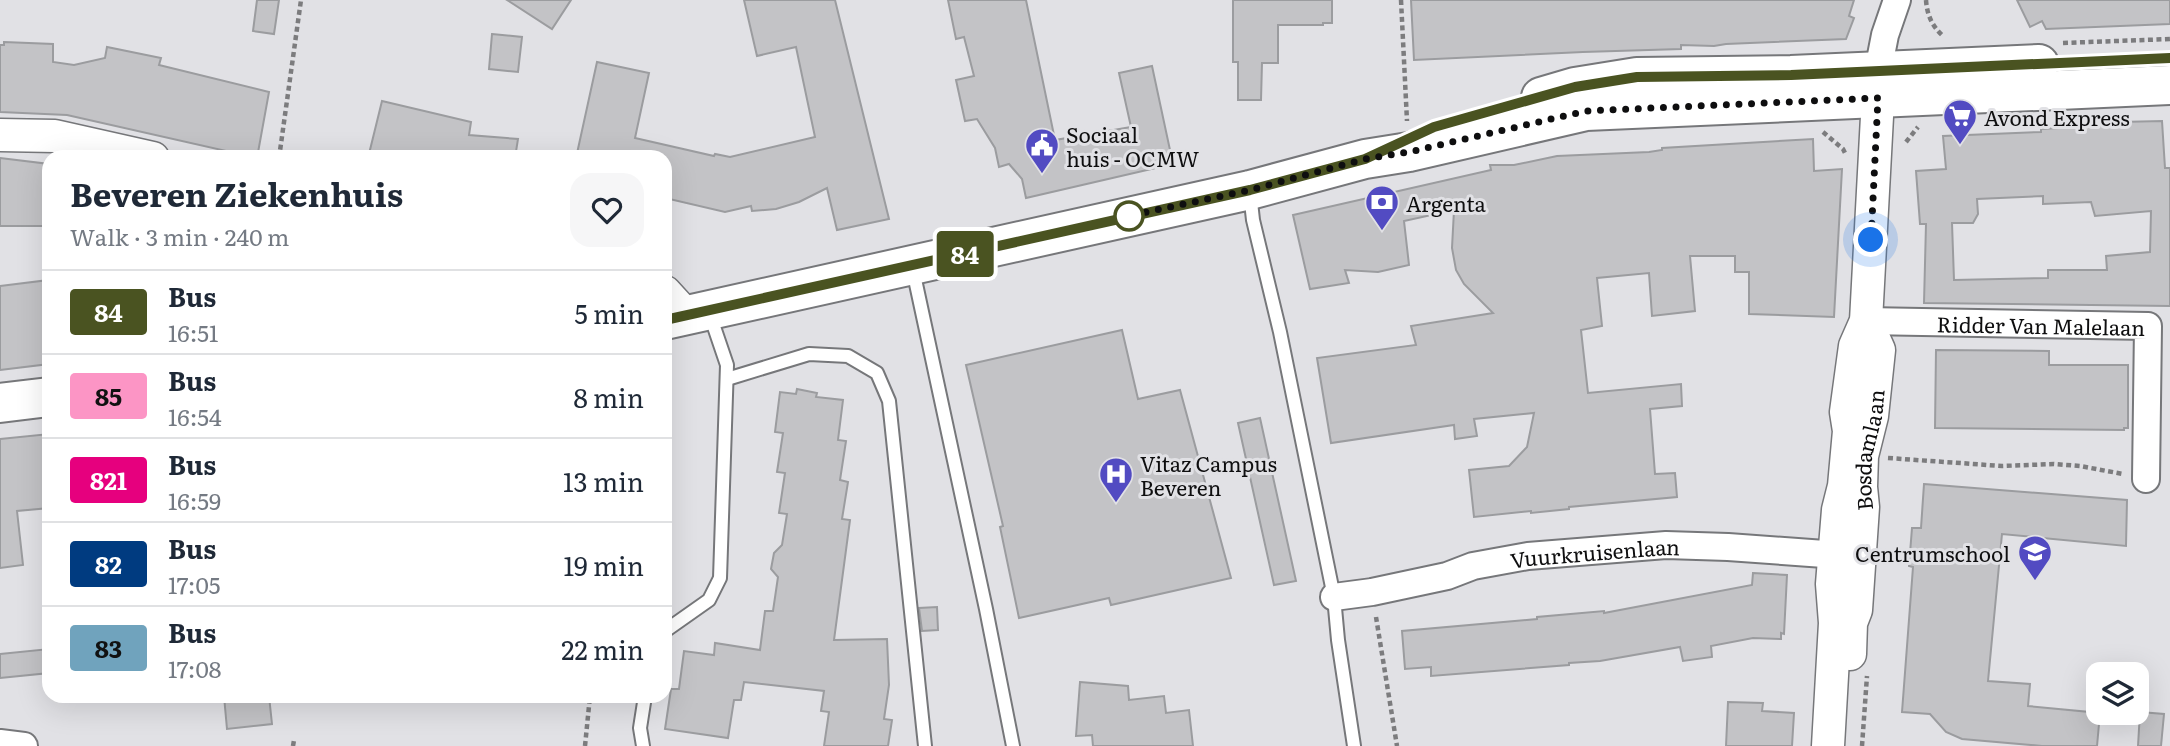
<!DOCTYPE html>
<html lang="en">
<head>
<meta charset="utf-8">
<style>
	body { margin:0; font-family:Literata,serif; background:#f6f6f7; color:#1f2937; height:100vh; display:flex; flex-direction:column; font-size:26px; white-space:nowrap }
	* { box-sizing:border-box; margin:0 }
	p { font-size:23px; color:#747a83 }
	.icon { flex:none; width:38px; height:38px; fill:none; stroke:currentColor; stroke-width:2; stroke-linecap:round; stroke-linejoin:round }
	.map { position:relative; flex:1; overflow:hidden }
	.drawer { position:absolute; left:42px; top:150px; width:630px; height:553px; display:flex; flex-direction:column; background:#fff; border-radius:21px; box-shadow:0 7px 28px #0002 }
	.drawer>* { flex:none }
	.badge { padding:0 14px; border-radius:5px; font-size:24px; line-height:46px }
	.buttons { position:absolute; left:2086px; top:662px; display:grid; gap:14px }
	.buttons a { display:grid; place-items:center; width:63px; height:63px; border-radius:14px; background:#fff; box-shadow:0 7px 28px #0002; font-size:35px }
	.you { position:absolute; width:35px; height:35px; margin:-18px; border:5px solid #fff; border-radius:50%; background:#1a73e8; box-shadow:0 0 0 10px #1a73e833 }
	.map>.badge { position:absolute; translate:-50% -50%; box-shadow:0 0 0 4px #fff }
	.round { display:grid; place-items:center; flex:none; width:74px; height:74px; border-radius:21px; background:#f6f6f7 }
	.overview { display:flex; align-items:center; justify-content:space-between; height:119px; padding:0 28px }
	h1 { font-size:33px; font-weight:700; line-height:52px }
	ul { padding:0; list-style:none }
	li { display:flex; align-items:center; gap:21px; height:84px; padding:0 28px; border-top:2px solid #e0e1e3 }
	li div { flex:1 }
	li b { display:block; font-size:26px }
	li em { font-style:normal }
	li .badge { min-width:77px; font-weight:700; text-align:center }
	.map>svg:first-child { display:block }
</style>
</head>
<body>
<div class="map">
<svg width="2170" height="746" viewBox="0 0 2170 746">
	<rect width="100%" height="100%" fill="#e1e1e5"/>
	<g fill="#c3c3c6" stroke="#9b9c9f" stroke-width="2" fill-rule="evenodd">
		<path d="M257,0H279L274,34L253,31Z"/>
		<path d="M507,0H571L552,29Z"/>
		<path d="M744,0H835L889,219L837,230L827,188L799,202L776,209L752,211L751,206L725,212L665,198V158H576L597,62L649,73L635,138L714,156L715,154L730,157L815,137L796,47L757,56Z"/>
		<path d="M948,0H1026L1055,140L1131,127L1119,73L1152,66L1173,164L1026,198L1022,179L1009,164L999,167L995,148L977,119L965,121L956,80L974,76L964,37L956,39Z"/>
		<path d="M1233,0H1332V23H1323V25H1278V63H1262L1261,100H1238V62H1233Z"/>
		<path d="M1411,0H1854L1849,16L1854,18L1846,39L1726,44L1714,46L1681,45V49L1583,52L1414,60Z"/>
		<path d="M2017,0H2170V24L2046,29L2042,21L2030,27Z"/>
		<path d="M492,34L522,37L518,72L489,69Z"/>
		<path d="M4,42L53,44V62L74,65L105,58L107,47L161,58L159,65L269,92L257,158L67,115L0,112V45H4Z"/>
		<path d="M382,101L471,122L469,135L518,139L515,158H368Z"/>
		<path d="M2162,121L2165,168H2170V306L1924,303L1926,224H1920L1916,171L1946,169L1943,136L2041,132V129L2113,125L2119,122ZM2043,196V204L2091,202L2095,216L2151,211L2150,252L2106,256L2107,270H2048V278L1954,280L1952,223H1973L1978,214L1977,199Z"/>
		<path d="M1813,139L1814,171L1842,169L1834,317L1749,314V272H1735V256H1690L1695,311L1652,316L1649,273L1597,278L1602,326L1581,330L1588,393L1681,384L1682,406L1650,409L1655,474L1675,473L1677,497L1569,507V509L1531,513V511L1474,517L1469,470L1509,466L1527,447L1534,413L1474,419L1477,436L1455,439L1454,425L1331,443L1317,358L1416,345L1411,326L1493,313L1464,284L1456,270L1452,248L1454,210L1404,221L1409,265L1378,272L1345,270L1349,283L1310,289L1293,215L1491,170L1490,165H1514L1557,156L1649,152L1662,150V148Z"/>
		<path d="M0,158L49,164V226H0Z"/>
		<path d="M49,280V364L0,370V286Z"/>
		<path d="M1122,330L1138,399L1180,390L1231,578L1111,605L1109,598L1019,618L1000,527L1003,526L966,365Z"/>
		<path d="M1936,350L2049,351V365H2128V428H2124V430L1935,428Z"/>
		<path d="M797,389L817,393L816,397L843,400L838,440L846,441L840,480L848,482L842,519L850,520L834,640L887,639L889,685L884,719L892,720L888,746H824L829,712L821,711L824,691L744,682L741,700H734L728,738L665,729L671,689H679L684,651L714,655L715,643L760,650L765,611H773L778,577L771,569L774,553L782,545L787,514L779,513L785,473L777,472L783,433L775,432L780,392L796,394Z"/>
		<path d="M1260,418L1296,581L1274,585L1238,423Z"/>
		<path d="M49,434V508L17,511L23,565L0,568V439Z"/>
		<path d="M1924,484L2127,500L2126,546L2002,534L1988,681L2030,684L2028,706L2100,713L2097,746H2042L1962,739L1946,732L1930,714L1902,712L1913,567L1909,566L1912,528H1921Z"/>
		<path d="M1753,573L1787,575L1784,634L1781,633V639L1753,638L1711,646L1712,657L1683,661L1680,647L1600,661L1569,663V665L1431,676V667L1405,669L1402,631L1537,619V617L1604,611V613L1752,585Z"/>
		<path d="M937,607L938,630L922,631L919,608Z"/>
		<path d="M49,649V673L0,678V654Z"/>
		<path d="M1080,682L1128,686L1129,700L1164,696L1166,713L1189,710L1193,746H1093L1092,735L1076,736Z"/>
		<path d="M224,696H269L272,724L227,729Z"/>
		<path d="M1728,702L1763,703L1762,711L1794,713L1792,746H1726Z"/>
		<path d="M2140,712L2164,714L2161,746H2138Z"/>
	</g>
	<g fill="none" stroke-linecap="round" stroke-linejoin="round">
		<g stroke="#76777a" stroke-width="16">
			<g id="service">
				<path d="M1250,193L1253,220L1280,332L1334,597L1338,640L1354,746"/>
				<path d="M913,270L986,609L1013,746"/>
				<path d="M727,379L809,354L848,356L877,373L889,401L925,746"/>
				<path d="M665,631L709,600L720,578L727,365L710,315"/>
				<path d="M643,746L640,728L645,696"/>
			</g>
		</g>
		<g stroke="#76777a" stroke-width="30">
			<g id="minor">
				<path d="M1878,71L1885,35L1897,0"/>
				<path id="s1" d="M1866,321L2148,326L2146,479"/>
				<path id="s2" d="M1334,597L1372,592L1447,576L1473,566L1528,556L1666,545L1728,547L1852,556"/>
				<path d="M0,743L24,746"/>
			</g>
		</g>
		<g stroke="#76777a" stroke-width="35">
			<g id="tertiary">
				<path d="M0,135L55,136L153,158"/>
				<path d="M665,292L687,316"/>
				<path id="s3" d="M1850,654L1851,623L1856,610L1863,507L1861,487L1862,456L1872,416L1879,350L1866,321"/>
				<path d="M1828,746L1835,623L1832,584L1838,510L1844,486L1849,431L1846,412L1855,346L1866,321L1878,98"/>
			</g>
		</g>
		<g stroke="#76777a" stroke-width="42">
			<g id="primary">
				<path d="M1541,97L1575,87L1637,77L1791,75L2039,64"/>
				<path d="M665,320L1250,190L1365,159L1409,152L1586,111L2170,85"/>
				<path d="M0,403L49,397"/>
			</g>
		</g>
		<g stroke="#7c7c7e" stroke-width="4.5" stroke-dasharray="5 3.5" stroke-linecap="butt">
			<path d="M1401,0L1407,121"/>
			<path d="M1926,0C1927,15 1932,26 1943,36"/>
			<path d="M2063,43L2170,39"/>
			<path d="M1823,132L1843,149L1846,155"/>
			<path d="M1906,142L1918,127"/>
			<path d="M279,158L301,0"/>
			<path d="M1888,458L2002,466L2054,464L2080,466L2123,474"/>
			<path d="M1376,617L1397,746"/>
			<path d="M293,746L294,740"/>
			<path d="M585,746L590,696"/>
			<path d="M1862,746L1867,676"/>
		</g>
		<use href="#service" stroke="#fff" stroke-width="12"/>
		<use href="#minor" stroke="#fff" stroke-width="26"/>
		<use href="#tertiary" stroke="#fff" stroke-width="32"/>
		<use href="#primary" stroke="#fff" stroke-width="38"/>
	</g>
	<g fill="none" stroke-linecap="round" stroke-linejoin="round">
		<g stroke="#fff" stroke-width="16">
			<path id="line" d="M665,320L1250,190L1365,159L1434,127L1575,87L1637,77L1791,75L2170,58"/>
		</g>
		<use href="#line" stroke="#4a5321" stroke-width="10"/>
		<path stroke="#0e0e0f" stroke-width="7" stroke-dasharray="0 12.6" d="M1129,216L1119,218L1250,190L1365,159L1409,152L1586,111L1878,98L1871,240"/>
	</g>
	<defs>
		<g id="supermarket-pin" transform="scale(1.75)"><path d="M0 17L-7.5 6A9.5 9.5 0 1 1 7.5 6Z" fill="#524bc2" stroke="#e1e1e5"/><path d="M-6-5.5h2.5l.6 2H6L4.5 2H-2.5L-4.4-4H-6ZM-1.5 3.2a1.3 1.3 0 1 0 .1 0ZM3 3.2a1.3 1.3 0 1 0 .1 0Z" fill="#fff"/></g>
		<g id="civic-pin" transform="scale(1.75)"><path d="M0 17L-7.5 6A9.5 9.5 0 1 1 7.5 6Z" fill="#524bc2" stroke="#e1e1e5"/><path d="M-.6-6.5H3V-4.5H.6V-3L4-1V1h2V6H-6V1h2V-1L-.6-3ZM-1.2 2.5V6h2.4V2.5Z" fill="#fff"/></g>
		<g id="bank-pin" transform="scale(1.75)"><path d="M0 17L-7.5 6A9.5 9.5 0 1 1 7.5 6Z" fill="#524bc2" stroke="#e1e1e5"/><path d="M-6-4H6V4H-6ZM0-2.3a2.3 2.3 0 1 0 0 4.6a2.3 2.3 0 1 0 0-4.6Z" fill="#fff"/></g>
		<g id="hospital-pin" transform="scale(1.75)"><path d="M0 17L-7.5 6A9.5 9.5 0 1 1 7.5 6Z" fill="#524bc2" stroke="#e1e1e5"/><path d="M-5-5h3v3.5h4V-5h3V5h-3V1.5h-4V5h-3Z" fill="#fff"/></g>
		<g id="school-pin" transform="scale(1.75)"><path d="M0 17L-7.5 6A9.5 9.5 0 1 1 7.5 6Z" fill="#524bc2" stroke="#e1e1e5"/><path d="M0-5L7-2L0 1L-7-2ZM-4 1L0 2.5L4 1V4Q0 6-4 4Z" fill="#fff"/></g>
	</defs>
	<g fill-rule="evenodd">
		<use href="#supermarket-pin" x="1960" y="116"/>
		<use href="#civic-pin" x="1042" y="145"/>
		<use href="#bank-pin" x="1382" y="202"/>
		<use href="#hospital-pin" x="1116" y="474"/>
		<use href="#school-pin" x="2035" y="552"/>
	</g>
	<circle fill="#fff" stroke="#4a5321" stroke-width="3.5" cx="1129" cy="216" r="14"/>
	<g text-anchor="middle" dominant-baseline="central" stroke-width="6" stroke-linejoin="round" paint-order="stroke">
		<g font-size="21" fill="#0e0e0f" stroke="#e1e1e5" text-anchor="start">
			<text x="1984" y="116">Avond Express</text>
			<text x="1066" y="133">Sociaal<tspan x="1066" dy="24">huis - OCMW</tspan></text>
			<text x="1406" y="202">Argenta</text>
			<text x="1140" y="462">Vitaz Campus<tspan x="1140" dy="24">Beveren</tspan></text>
			<text x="2010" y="552" text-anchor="end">Centrumschool</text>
		</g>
		<g font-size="21" fill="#0e0e0f" stroke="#e1e1e5">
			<text stroke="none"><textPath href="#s1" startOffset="175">Ridder Van Malelaan</textPath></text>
			<text stroke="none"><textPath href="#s3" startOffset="206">Bosdamlaan</textPath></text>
			<text stroke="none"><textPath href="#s2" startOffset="266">Vuurkruisenlaan</textPath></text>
		</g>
	</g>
</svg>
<div class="buttons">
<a><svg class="icon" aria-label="layers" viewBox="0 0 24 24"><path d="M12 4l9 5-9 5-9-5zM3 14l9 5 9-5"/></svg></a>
</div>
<div class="you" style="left:1871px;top:240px"></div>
<b class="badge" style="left:965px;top:254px;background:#4a5321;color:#fff">84</b>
<section class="drawer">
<div class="overview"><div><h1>Beveren Ziekenhuis</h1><p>Walk · 3 min · 240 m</p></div><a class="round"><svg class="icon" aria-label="heart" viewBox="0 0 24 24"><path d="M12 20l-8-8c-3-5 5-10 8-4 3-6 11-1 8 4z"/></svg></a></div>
<ul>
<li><span class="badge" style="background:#4a5321;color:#fff">84</span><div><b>Bus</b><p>16:51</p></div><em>5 min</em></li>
<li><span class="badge" style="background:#fc95c5;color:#111">85</span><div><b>Bus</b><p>16:54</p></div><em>8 min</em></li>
<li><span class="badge" style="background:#e6007e;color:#fff">821</span><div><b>Bus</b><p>16:59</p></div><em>13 min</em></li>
<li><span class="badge" style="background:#003b80;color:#fff">82</span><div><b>Bus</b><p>17:05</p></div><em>19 min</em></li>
<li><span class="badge" style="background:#70a3bd;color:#111">83</span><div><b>Bus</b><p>17:08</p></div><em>22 min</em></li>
</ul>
</section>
</div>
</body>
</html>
